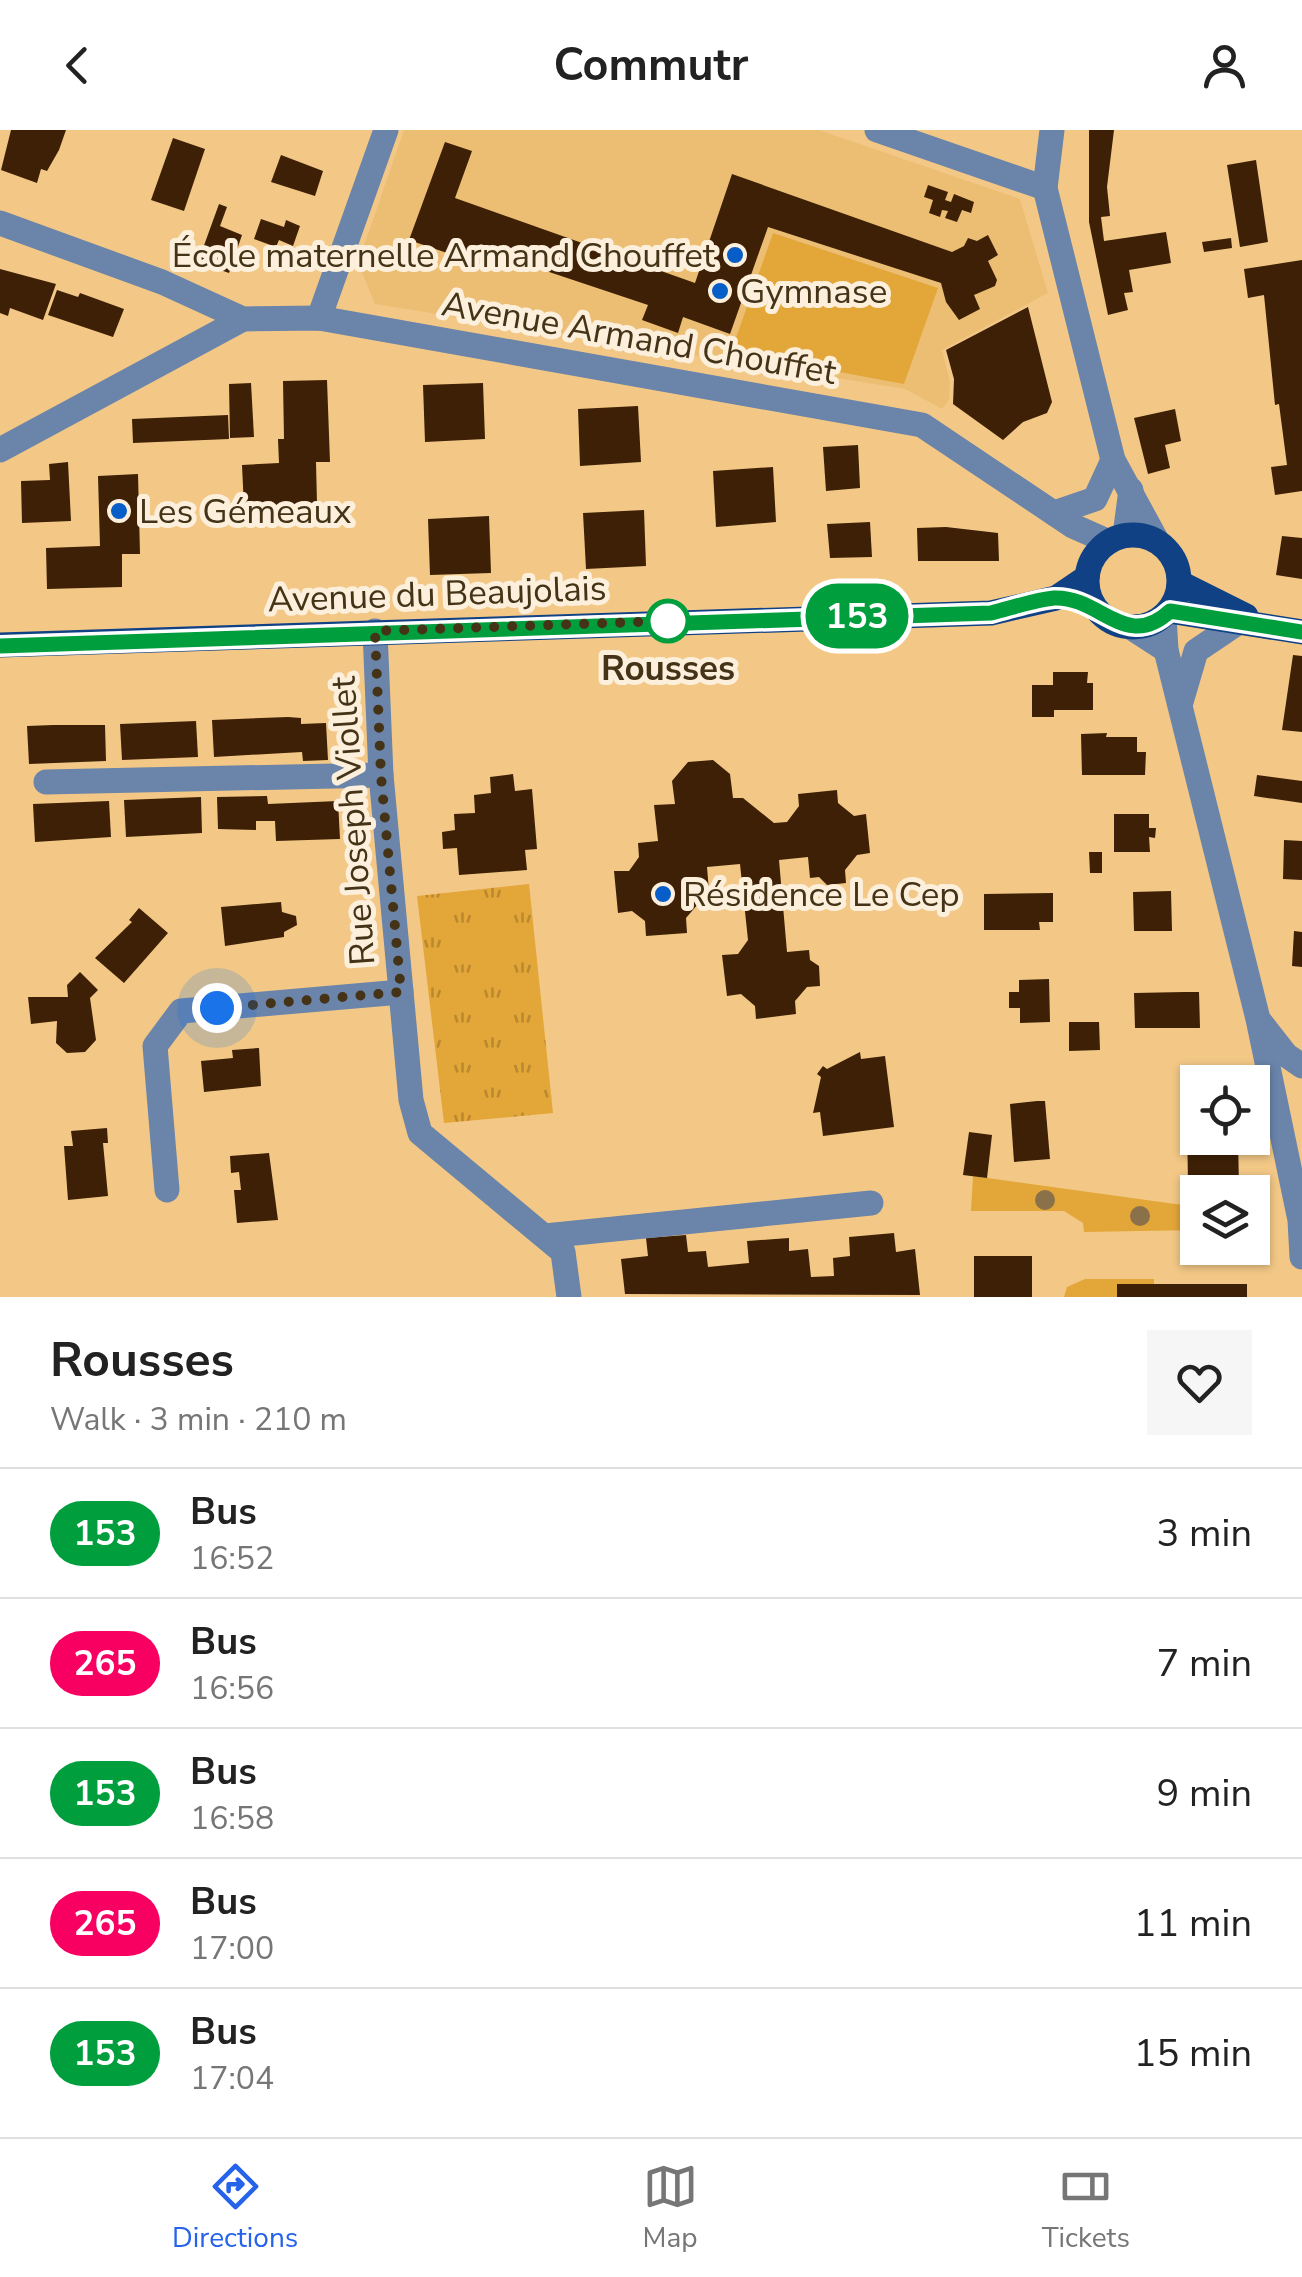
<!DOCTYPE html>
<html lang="en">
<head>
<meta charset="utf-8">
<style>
	body { margin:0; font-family:"Nunito Sans",sans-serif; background:#f6f6f6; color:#222; height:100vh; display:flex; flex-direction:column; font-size:38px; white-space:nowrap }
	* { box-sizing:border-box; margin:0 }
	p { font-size:32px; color:#767676 }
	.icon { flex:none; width:55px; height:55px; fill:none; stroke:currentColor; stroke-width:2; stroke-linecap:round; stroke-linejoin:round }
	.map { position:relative; height:1167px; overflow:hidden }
	.details { display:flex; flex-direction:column; background:#fff; flex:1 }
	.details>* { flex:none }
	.badge { padding:0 20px; border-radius:32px; font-size:35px; line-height:65px }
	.tools { position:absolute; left:1180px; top:935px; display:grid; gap:20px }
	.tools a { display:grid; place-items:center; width:90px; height:90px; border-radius:0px; background:#fff; box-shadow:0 2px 8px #0004; font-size:50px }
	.you { position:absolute; width:50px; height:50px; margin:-25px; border:8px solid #fff; border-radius:50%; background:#1a73e8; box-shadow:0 0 0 15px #1a73e833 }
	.map>.badge { position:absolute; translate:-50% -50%; box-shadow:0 0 0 5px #fff }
	.round { display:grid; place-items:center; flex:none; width:105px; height:105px; border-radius:0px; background:#f6f6f6 }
	.summary { display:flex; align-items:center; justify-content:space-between; height:170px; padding:0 50px }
	h1 { font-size:48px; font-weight:700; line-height:75px }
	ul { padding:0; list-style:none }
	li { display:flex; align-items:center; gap:30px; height:130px; padding:0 50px; border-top:2px solid #e0e0e0 }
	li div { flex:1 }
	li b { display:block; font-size:38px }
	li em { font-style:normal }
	li .badge { min-width:110px; font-weight:700; text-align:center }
	header { display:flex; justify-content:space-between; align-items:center; height:130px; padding:0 50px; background:#fff; font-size:45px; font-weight:700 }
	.menu { display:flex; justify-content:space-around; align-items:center; height:140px; border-top:2px solid #e0e0e0; background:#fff; font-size:28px; color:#767676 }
	.menu a { display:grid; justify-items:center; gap:5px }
	.menu .selected { color:#2563eb }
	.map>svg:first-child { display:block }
</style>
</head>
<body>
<header><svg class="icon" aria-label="back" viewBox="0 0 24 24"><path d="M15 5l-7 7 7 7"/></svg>Commutr<svg class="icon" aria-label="person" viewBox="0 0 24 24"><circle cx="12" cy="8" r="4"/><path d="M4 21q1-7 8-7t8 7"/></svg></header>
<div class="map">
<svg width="1302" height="1167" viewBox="0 0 1302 1167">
	<defs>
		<pattern id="grass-tufts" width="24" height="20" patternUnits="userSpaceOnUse" patternTransform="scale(2.5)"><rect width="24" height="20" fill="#e3a638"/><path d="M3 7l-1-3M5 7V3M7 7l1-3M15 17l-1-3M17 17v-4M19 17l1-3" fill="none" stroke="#ba882e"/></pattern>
	</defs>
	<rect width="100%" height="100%" fill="#f3c886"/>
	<path fill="#ecbe74" d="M404,0H819L1020,69L1048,163L942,220L950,251L949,270L942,279L905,259L375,174L358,133Z"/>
	<path fill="url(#grass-tufts)" d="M529,754L553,983L444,993L417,766Z"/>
	<g fill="#e3a638">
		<path d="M773,103L938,158L904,254L731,222Z"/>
		<path d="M496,793L504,800L506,822L501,832L453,835L445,828L443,805L449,796Z"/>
		<path d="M973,1046L1197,1077V1100L1084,1102L1083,1093L1064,1081H971Z"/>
		<path d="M1085,1149H1154V1154L1117,1155V1167H1064L1067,1157Z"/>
	</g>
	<g fill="#3d2006">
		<path d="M11,0H66L59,20L47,41L41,39L37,53L1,40Z"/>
		<path d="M1089,0H1114L1107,57L1110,86L1101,87L1104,111L1166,102L1171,133L1129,140L1133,162L1124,163L1128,180L1108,185L1089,92Z"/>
		<path d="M173,8L205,19L184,81L151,70Z"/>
		<path d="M445,12L472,21L455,68L695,153L732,44L952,122L964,116L968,108L977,111L988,105L998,125L988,131L997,150L995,156L974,165L980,179L959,190L946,172L941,153L768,97L730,204L683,187L678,203L642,190L648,175L501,126L497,140L409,110Z"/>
		<path d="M281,25L323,41L315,66L271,52Z"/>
		<path d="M1256,30L1268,112L1240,117L1227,35Z"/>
		<path d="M928,55L948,62L945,70L951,72L954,64L974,72L971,83L962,80L957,92L945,88L948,81L942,80L940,87L929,83L933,70L924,67Z"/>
		<path d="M219,74L227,77L220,96L242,105L229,143L198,132Z"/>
		<path d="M261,89L284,97L286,90L300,96L293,116L279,110L276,117L254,109Z"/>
		<path d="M1231,108L1232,118L1204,122L1202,112Z"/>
		<path d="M1302,130V361L1275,365L1271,337L1287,335L1279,274L1275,275L1264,165L1248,168L1244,139Z"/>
		<path d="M0,139L56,154L43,190L10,178L8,186L0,183Z"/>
		<path d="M57,160L78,167L80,163L124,179L113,207L48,185Z"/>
		<path d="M1028,177L1052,272L1047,283L1023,292L1003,310L953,274L954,249L946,220Z"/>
		<path d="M327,250L330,332H316L317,374L244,378L242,335L279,333L278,309H284L283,251Z"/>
		<path d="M251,253L254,307L230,308L229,254Z"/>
		<path d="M483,253L485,309L425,312L423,255Z"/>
		<path d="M638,276L641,332L580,336L578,279Z"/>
		<path d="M1175,279L1181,311L1165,315L1170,338L1148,344L1134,288Z"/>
		<path d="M228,285L229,309L133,313L132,289Z"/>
		<path d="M858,315L860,358L826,361L823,317Z"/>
		<path d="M68,332L71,391L22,393L21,351L50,350L49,334Z"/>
		<path d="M773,337L776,392L716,397L713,341Z"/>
		<path d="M138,344L140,424H122V457L47,459L46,418L100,416L98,346Z"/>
		<path d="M644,380L646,436L586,439L583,383Z"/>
		<path d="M489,386L491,443L430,445L428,389Z"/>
		<path d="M870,392L872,427L830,428L827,394Z"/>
		<path d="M946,397L998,403L999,431H918L917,398Z"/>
		<path d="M1282,406L1302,408V449L1276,445Z"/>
		<path d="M1293,525L1302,526V602L1282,600Z"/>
		<path d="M1053,542H1088L1087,553H1093V580H1054V587H1032V555H1053Z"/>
		<path d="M288,587L301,588V594L326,593L328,630L303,631L302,622L214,627L212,590Z"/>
		<path d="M196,591L198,627L122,630L120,594Z"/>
		<path d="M53,595H105L106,631L29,634L27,596Z"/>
		<path d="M1107,603L1106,607H1137V622H1146L1145,645H1082L1081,604Z"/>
		<path d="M713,630L730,644L733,668H743L774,693L787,692L799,676L798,664L837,660L838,673L854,686L866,684L870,723L857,725L845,740L846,753L827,755L819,747L810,748L808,727L779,730L787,822L809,820L810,830L819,836L820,856L807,857L795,871L796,884L756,889L755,876L741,864L727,866L722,825L738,824L748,810L740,734L707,737L710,773L698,774L686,788L687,803L646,806L645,791L632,781L618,783L614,741H629L639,727L638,713L658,711L654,675L675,674L672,651L688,632Z"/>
		<path d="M513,644L515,661L532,659L537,719L525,720L527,740L459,745L457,718L443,719L442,702L455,700L454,684L475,683L474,665L491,663L490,647Z"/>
		<path d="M1257,645L1302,651V673L1254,666Z"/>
		<path d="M267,666L268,674L338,671L340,709L276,711L275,691H256V700L218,699L217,667Z"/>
		<path d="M201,667L202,703L126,707L124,670Z"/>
		<path d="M109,671L111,707L35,712L33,674Z"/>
		<path d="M1114,684H1149V698H1156L1155,708L1149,707L1150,722H1114Z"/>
		<path d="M1284,710L1302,711V750L1283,749Z"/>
		<path d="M1089,722H1102V743H1090Z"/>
		<path d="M1171,761L1172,801H1134L1133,762Z"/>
		<path d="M1053,763V792H1039L1040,800H984V764Z"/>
		<path d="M281,772L282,782L296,786L297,795L284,802V807L225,816L221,777Z"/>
		<path d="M139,778L168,803L124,853L95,828L132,792L129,790Z"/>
		<path d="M1294,801L1302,802V837L1292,836Z"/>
		<path d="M80,842L98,860L90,868L96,910L85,922L67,923L56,913L57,891L31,894L28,867H68L67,855Z"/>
		<path d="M1049,849L1050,892L1020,893V878H1009V862H1019V850Z"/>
		<path d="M1184,862H1199L1200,898H1135L1134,863Z"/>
		<path d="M1069,892H1099L1100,920L1069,921Z"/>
		<path d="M259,918L261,956L204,962L201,931L233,928L232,920Z"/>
		<path d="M860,922L861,929L885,926L894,997L823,1006L820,982L813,983L821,947L817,944L823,936L827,939Z"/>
		<path d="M1037,971H1045L1050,1029L1014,1032L1010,974Z"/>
		<path d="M1198,995V1008H1238L1239,1057H1228V1052L1188,1053L1187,996Z"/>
		<path d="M107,998L108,1013H103L108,1066L68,1070L64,1016H73L71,1001Z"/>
		<path d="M969,1002L992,1005L987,1048L963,1045Z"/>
		<path d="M269,1023L278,1090L237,1093L234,1060H241L239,1042L231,1043L230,1026Z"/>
		<path d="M894,1103L896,1122L915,1119L920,1165L625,1164L621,1129L648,1126L646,1108L686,1105L688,1122L706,1121L708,1137L749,1133L747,1111L789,1108V1121L808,1119L811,1147L834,1146L833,1128L850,1126L849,1107Z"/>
		<rect x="974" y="1126" width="58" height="41"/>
		<rect x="1117" y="1154" width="130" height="13"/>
	</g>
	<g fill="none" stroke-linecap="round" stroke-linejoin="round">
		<g stroke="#6a84aa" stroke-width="25">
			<path d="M877,0L1045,58"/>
			<path d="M1052,0L1045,58L1113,330L1157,411"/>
			<path d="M0,93L162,152L243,189L319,188L922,295L1073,396L1109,412"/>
			<path d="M319,188L386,0"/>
			<path d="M0,320L243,189"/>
			<path d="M1054,383L1095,369L1113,330"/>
			<path d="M1125,405L1131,360"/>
			<path d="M1164,486L1166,520L1258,889L1300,1090L1302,1127"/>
			<path d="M1132,498L1166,520"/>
			<path d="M375,501L381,645L411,970L420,1003L563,1122L569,1167"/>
			<path d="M1181,572L1196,521L1239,492"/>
			<path d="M46,652L381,645"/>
			<path d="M1261,893L1286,925L1302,936"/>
			<path d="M167,1060L155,916L181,881L401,862"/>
			<path d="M545,1106L871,1073"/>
		</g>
		<g stroke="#104185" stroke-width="25">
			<circle cx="1133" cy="451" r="46"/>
			<path d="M1180,453L1246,486"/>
			<path d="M1169,481L1302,502"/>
			<path d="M0,515L991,483L1056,468L1087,447"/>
		</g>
	</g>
	<g fill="#8a7149">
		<circle cx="1045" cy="1070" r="10"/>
		<circle cx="1140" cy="1086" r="10"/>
	</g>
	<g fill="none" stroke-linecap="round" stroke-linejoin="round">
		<g stroke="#fff" stroke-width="22">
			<path id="line" d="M0,516L991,483C1011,478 1034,470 1054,468C1100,466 1126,522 1170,481L1302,502"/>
		</g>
		<use href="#line" stroke="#009e3d" stroke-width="15"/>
		<path stroke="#443317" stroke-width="10" stroke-dasharray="0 18" d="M217,878L401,862L381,646L375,501L668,491"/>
	</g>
	<g fill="#085ec8" stroke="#fcefdc" stroke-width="4">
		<circle cx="735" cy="125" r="10"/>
		<circle cx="720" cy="161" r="10"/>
		<circle cx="119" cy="381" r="10"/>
		<circle cx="663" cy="764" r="10"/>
	</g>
	<circle fill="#fff" stroke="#009e3d" stroke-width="5" cx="668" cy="491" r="20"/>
	<g text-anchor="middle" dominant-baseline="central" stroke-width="10" stroke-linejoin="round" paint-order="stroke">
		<g font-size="35" fill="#443317" stroke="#fcefdc" text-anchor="start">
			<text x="715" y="125" text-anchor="end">École maternelle Armand Chouffet</text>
			<text x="740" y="161">Gymnase</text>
			<text x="139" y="381">Les Gémeaux</text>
			<text x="683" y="764">Résidence Le Cep</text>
		</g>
		<g font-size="35" fill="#443317" stroke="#fcefdc">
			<text transform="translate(639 208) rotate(10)">Avenue Armand Chouffet</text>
			<text transform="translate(437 464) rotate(-2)">Avenue du Beaujolais</text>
			<text transform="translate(353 691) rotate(-94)">Rue Joseph Viollet</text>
		</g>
		<g font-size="35" font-weight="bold" fill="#443317" stroke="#fcefdc">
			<text x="668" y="538">Rousses</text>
		</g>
	</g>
</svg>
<div class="tools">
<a><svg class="icon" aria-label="locate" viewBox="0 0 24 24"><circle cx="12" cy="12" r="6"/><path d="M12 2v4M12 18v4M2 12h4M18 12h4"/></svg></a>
<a><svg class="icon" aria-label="layers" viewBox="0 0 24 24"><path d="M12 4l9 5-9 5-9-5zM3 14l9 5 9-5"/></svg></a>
</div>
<div class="you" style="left:217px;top:878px"></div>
<b class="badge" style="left:857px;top:486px;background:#009e3d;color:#fff">153</b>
</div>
<section class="details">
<div class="summary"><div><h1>Rousses</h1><p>Walk · 3 min · 210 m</p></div><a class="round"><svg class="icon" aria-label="heart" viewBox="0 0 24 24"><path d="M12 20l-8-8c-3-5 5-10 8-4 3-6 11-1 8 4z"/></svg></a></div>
<ul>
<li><span class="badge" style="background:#009e3d;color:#fff">153</span><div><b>Bus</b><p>16:52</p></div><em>3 min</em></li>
<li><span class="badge" style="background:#f80062;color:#fff">265</span><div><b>Bus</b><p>16:56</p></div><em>7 min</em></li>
<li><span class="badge" style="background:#009e3d;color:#fff">153</span><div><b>Bus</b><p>16:58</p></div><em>9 min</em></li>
<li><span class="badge" style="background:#f80062;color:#fff">265</span><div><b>Bus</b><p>17:00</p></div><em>11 min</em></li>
<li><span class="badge" style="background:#009e3d;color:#fff">153</span><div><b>Bus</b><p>17:04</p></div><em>15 min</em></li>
</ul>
</section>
<nav class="menu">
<a class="selected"><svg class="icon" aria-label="directions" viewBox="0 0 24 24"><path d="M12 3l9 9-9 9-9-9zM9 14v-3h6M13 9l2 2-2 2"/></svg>Directions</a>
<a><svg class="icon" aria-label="map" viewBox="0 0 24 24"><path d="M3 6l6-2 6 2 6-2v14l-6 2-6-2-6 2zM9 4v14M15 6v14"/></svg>Map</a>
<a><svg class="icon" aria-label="tickets" viewBox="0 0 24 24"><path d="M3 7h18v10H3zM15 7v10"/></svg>Tickets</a>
</nav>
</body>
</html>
